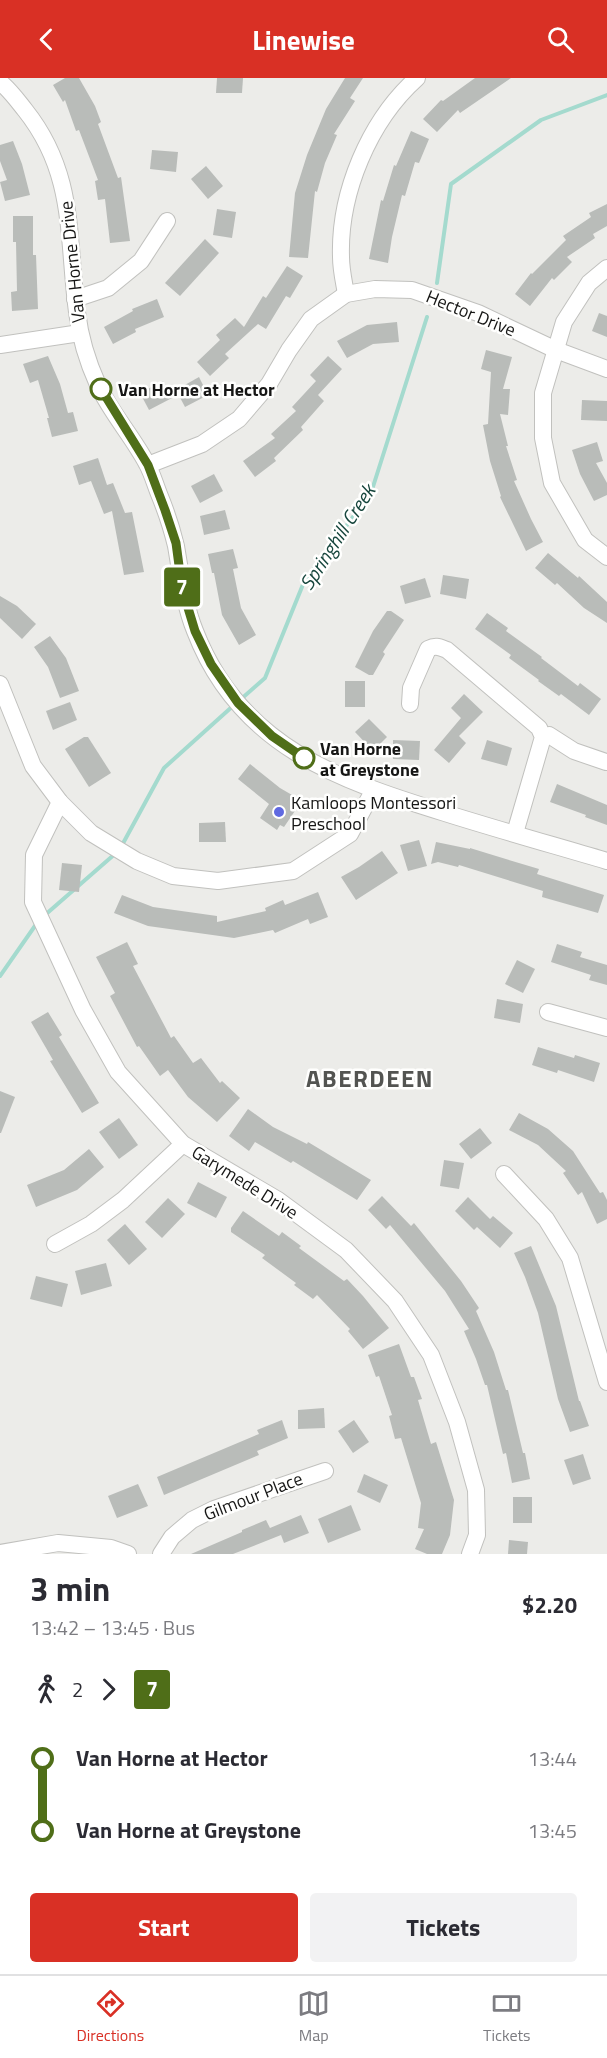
<!DOCTYPE html>
<html lang="en">
<head>
<meta charset="utf-8">
<style>
	body { margin:0; font-family:"Titillium Web",sans-serif; background:#f2f2f3; color:#2b2b33; height:100vh; display:flex; flex-direction:column; font-size:22px; white-space:nowrap }
	* { box-sizing:border-box; margin:0 }
	p { font-size:20px; color:#7c7c81 }
	.icon { flex:none; width:33px; height:33px; fill:none; stroke:currentColor; stroke-width:2; stroke-linecap:round; stroke-linejoin:round }
	.map { position:relative; height:1476px; overflow:hidden }
	.sheet { display:flex; flex-direction:column; background:#fff; flex:1 }
	.sheet>* { flex:none }
	.badge { padding:0 12px; border-radius:4px; font-size:21px; line-height:39px }
	.map>.badge { position:absolute; translate:-50% -50%; box-shadow:0 0 0 3px #fff }
	.legs { display:flex; align-items:center; gap:9px; height:66px; padding:0 30px; font-size:20px }
	.legs p { margin-inline-start:auto }
	.overview { display:flex; align-items:center; justify-content:space-between; height:102px; padding:0 30px }
	h1 { font-size:33px; font-weight:700; line-height:45px }
	.primary-button { display:flex; gap:12px; margin-top:auto; padding:12px 30px }
	.primary-button a { flex:1; height:69px; border-radius:6px; background:#d93025; color:#fff; font-size:24px; font-weight:700; line-height:69px; text-align:center }
	.primary-button a+a { background:#f2f2f3; color:#2b2b33 }
	ul { padding:0 30px; list-style:none }
	li { display:flex; align-items:center; gap:21px; height:72px; font-size:22px }
	li i { display:grid; place-items:center; width:9px; height:100%; margin:0 8px; background:currentColor }
	li i::after { content:''; width:15px; height:15px; margin:-8px; border:4px solid; border-radius:50%; background:#fff }
	li p { margin-inline-start:auto }
	li:first-child i { background:linear-gradient(#0000 50%,currentColor 0) }
	li:last-child i { background:linear-gradient(currentColor 50%,#0000 0) }
	header { display:flex; justify-content:space-between; align-items:center; height:78px; padding:0 30px; background:#d93025; color:#fff; font-size:27px; font-weight:700 }
	.dock { display:flex; justify-content:space-around; align-items:center; height:84px; border-top:2px solid #e1e1e2; background:#fff; font-size:16px; color:#7c7c81 }
	.dock a { display:grid; justify-items:center; gap:3px }
	.dock .on { color:#d93025 }
	.map>svg:first-child { display:block }
</style>
</head>
<body>
<header><svg class="icon" aria-label="back" viewBox="0 0 24 24"><path d="M15 5l-7 7 7 7"/></svg>Linewise<svg class="icon" aria-label="search" viewBox="0 0 24 24"><circle cx="10" cy="10" r="6"/><path d="M15 15l6 6"/></svg></header>
<div class="map">
<svg width="607" height="1476" viewBox="0 0 607 1476">
	<rect width="100%" height="100%" fill="#ecece9"/>
	<g fill="none" stroke-linecap="round" stroke-linejoin="round">
		<g stroke="#a4dace" stroke-width="4">
			<path d="M437,205L451,106L541,42L607,17"/>
			<path d="M240,622L265,600L304,504L371,415L427,239"/>
			<path d="M121,769L164,690L234,627"/>
			<path d="M45,837L116,775"/>
			<path d="M0,898L37,845"/>
		</g>
	</g>
	<g fill="#b9bcb9">
		<path d="M65,0H79L95,28L101,44L98,46L118,100L121,99L130,163L110,165L105,121L98,122L95,103L98,102L79,52L76,53L65,22L63,24L53,7Z"/>
		<path d="M217,0H243L242,15H216Z"/>
		<path d="M345,0H363L350,20L355,23L334,56L337,57L325,85L317,114L315,113L308,180L289,179L295,115L307,77L326,31Z"/>
		<path d="M475,0H511L460,35L458,32L437,54L423,41L441,22L443,23Z"/>
		<path d="M411,53L429,61L419,85L415,84L405,118L402,117L392,159L388,185L369,181L381,122L383,123L394,87L396,88Z"/>
		<path d="M13,63L22,86L30,117L5,123L0,104L7,102L0,83V67Z"/>
		<path d="M152,72L178,74L176,94L150,91Z"/>
		<path d="M206,88L223,108L208,121L191,101Z"/>
		<path d="M607,126V148L593,156L595,160L567,179L572,184L554,202L552,200L530,228L515,216L531,195L532,196L566,162L563,158L591,139L589,135Z"/>
		<path d="M217,131L236,134L232,160L213,157Z"/>
		<path d="M13,138H33V177H36L38,231L12,233L11,214L17,213L16,164H13Z"/>
		<path d="M205,161L219,175L180,218L165,205Z"/>
		<path d="M287,188L303,198L290,220L286,218L266,251L258,246L225,276L229,280L210,298L197,284L220,262L216,257L235,240L244,249L263,218L266,220Z"/>
		<path d="M157,221L164,239L135,251L136,254L113,266L104,249L133,233L132,231Z"/>
		<path d="M599,235L607,238V259L592,253Z"/>
		<path d="M397,244L399,264L373,266L347,280L337,263L367,247Z"/>
		<path d="M486,272L512,279L503,311H510L508,337L500,336L508,368H506L517,402L514,403L531,441L543,464L526,473L500,419L501,418L490,383L483,347L488,346L491,294L481,291Z"/>
		<path d="M48,278L60,306L68,335L73,334L78,353L52,359L47,340H49L38,302L30,305L23,286Z"/>
		<path d="M328,278L342,291L318,317L324,323L301,349L303,352L274,380L276,383L255,399L243,383L275,360L271,356L296,333L292,329L316,303L310,297Z"/>
		<path d="M199,299L208,317L185,329L176,312Z"/>
		<path d="M163,303L172,320L149,332L140,315Z"/>
		<path d="M582,322L607,323V343L581,342Z"/>
		<path d="M597,364L603,383L596,385L607,405V417L594,423L580,396L572,372Z"/>
		<path d="M98,380L107,407L113,405L125,435L132,434L144,494L124,497L112,433L104,436L91,403L79,407L73,388Z"/>
		<path d="M214,396L223,413L200,425L191,408Z"/>
		<path d="M225,432L230,451L204,457L200,438Z"/>
		<path d="M233,471L238,490L233,491L241,530L256,557L239,567L222,537L214,495H212L208,476Z"/>
		<path d="M548,475L578,500L579,498L607,524V545L584,530L557,505L555,507L535,490Z"/>
		<path d="M443,497L469,501L466,521L440,516Z"/>
		<path d="M425,500L431,519L405,526L400,508Z"/>
		<path d="M0,518L17,528L36,546L22,561L0,540Z"/>
		<path d="M387,533H391L404,542L383,574L385,576L373,597H369L355,589L373,553Z"/>
		<path d="M487,535L508,550L506,553L542,579L541,580L578,608L580,605L601,621L589,637L561,616L559,618L538,603L539,602L509,580L511,577L475,551Z"/>
		<path d="M50,558L66,580L79,613L60,620L48,589L34,569Z"/>
		<rect x="345" y="603" width="20" height="26"/>
		<path d="M464,616L483,634L459,658L466,665L449,685L434,672L461,640L451,630Z"/>
		<path d="M70,624L77,642L53,652L46,633Z"/>
		<path d="M369,641L387,659L373,673L355,654Z"/>
		<path d="M84,659H88L111,695L89,709L65,671Z"/>
		<path d="M393,662L420,663L419,682L393,681Z"/>
		<path d="M487,662L512,670L507,688L481,681Z"/>
		<path d="M250,686L280,710L299,721L295,725L299,727L284,749L280,747L277,752L260,740L269,726L238,701Z"/>
		<path d="M557,706L607,727V747L585,739L586,737L550,724Z"/>
		<path d="M225,744L226,764H199V745Z"/>
		<path d="M419,762L427,788L408,793L400,767Z"/>
		<path d="M436,764L470,771V770L496,778L539,791L537,796L604,817L598,835L542,819L543,813L459,787L458,789L438,784L431,786Z"/>
		<path d="M382,773L398,795L356,822L341,799L359,789Z"/>
		<path d="M62,785L82,787L79,814L59,812Z"/>
		<path d="M318,814L328,839L310,846L308,841L275,855L273,852L234,860L148,848L114,835L122,817L153,829L217,838V844L266,833L265,830L283,822L285,827Z"/>
		<path d="M127,864L138,886L133,888L171,960L174,958L193,985L201,980L220,1005L222,1003L240,1020L217,1044L188,1019L168,992L160,998L139,968L137,969L110,918L115,915L96,879Z"/>
		<path d="M557,866L582,874L580,879L607,887V907L589,902L591,897L551,884Z"/>
		<path d="M517,882L535,891L523,915L505,906Z"/>
		<path d="M497,921L523,926L520,945L494,940Z"/>
		<path d="M48,934L62,957L59,959L99,1025L82,1035L50,983L53,982L31,944Z"/>
		<path d="M538,969L574,980L575,977L600,985L594,1004L558,992L557,995L532,987Z"/>
		<path d="M0,1013L15,1019L1,1055H0Z"/>
		<path d="M248,1031L273,1049L307,1066L308,1064L371,1102L357,1122L293,1083L291,1085L255,1064L249,1073L229,1058Z"/>
		<path d="M519,1035L548,1051L573,1073L600,1115L603,1114L607,1122V1141L597,1146L582,1114L578,1117L563,1095L566,1093L538,1067L509,1052Z"/>
		<path d="M119,1040L138,1067L119,1081L99,1054Z"/>
		<path d="M480,1050L492,1065L471,1081L459,1066Z"/>
		<path d="M89,1071L104,1089L77,1112L36,1129L27,1107L64,1092Z"/>
		<path d="M444,1082L464,1085L459,1111L440,1108Z"/>
		<path d="M198,1104L227,1119L216,1140L187,1125Z"/>
		<path d="M382,1118L411,1148L414,1145L461,1203L479,1230L476,1233L494,1274L506,1312H508L523,1375H525L530,1401L512,1405L506,1375L503,1376L487,1307H485L476,1281L464,1253L469,1251L445,1213L390,1147L386,1151L368,1132Z"/>
		<path d="M468,1119L490,1141L493,1138L513,1155L500,1170L477,1149L474,1152L455,1133Z"/>
		<path d="M168,1120L185,1136L162,1160L145,1144Z"/>
		<path d="M243,1133L279,1158L282,1154L301,1168L299,1170L344,1203L347,1201L363,1218L389,1250L363,1271L348,1253L350,1251L317,1217L313,1221L294,1207L296,1205L262,1180L265,1177L231,1154V1150Z"/>
		<path d="M125,1146L147,1171L129,1187L107,1162Z"/>
		<path d="M531,1168L556,1228L579,1323H580L589,1348L570,1354L558,1321L538,1235L525,1199L514,1175Z"/>
		<path d="M106,1185L112,1208L81,1217L75,1193Z"/>
		<path d="M36,1198L68,1206L62,1229L30,1221Z"/>
		<path d="M399,1266L411,1299H414L422,1321L418,1322L431,1366L436,1364L454,1422L450,1457L442,1476H427L415,1471L424,1451L418,1450L421,1425L401,1360L395,1361L389,1338L392,1337L379,1298L376,1299L368,1277Z"/>
		<path d="M324,1330L325,1350L298,1351V1332Z"/>
		<path d="M282,1342L288,1360L257,1373L259,1377L164,1417L157,1399L259,1356L257,1352Z"/>
		<path d="M354,1342L369,1364L353,1375L338,1353Z"/>
		<path d="M583,1376L591,1401L573,1407L564,1382Z"/>
		<path d="M364,1396L388,1407L380,1425L357,1414Z"/>
		<path d="M138,1406L148,1428L117,1440L108,1418Z"/>
		<rect x="513" y="1419" width="19" height="26"/>
		<path d="M351,1427L361,1452L328,1465L318,1441Z"/>
		<path d="M301,1437L309,1455L284,1465L281,1457L233,1476H191L242,1454V1452L266,1442L270,1450Z"/>
		<path d="M509,1462L528,1464L527,1476H508Z"/>
	</g>
	<g fill="none" stroke-linecap="round" stroke-linejoin="round">
		<g stroke="#c1c1be" stroke-width="18">
			<g id="minor">
				<path d="M0,4C10,12 17,22 25,32C76,96 67,159 77,234C80,259 88,285 98,307C111,335 133,359 147,386C152,395 155,406 159,416C166,433 172,451 176,468C181,497 184,526 195,553C239,668 338,702 445,735C499,752 553,767 607,783"/>
				<path d="M607,190L589,205L564,244L543,315V360L552,405L585,462L607,479"/>
				<path d="M346,216C344,204 341,192 341,179C339,115 369,43 417,0"/>
				<path d="M75,221L108,210L141,183L167,143"/>
				<path d="M0,267L80,255"/>
				<path d="M148,387L202,366L239,341L269,306L289,272L311,241L346,216L375,211L412,212L478,235L556,272L607,291"/>
				<path d="M0,606L33,688L60,724L91,755L137,783L173,798L218,803L293,793L350,756L373,713"/>
				<path d="M410,626L411,610L428,571C436,567 439,569 447,572L539,650L543,659L515,755"/>
				<path d="M543,659L549,657L574,673L606,684"/>
				<path d="M60,724L34,777L33,824L83,932L118,994L183,1066L278,1122L346,1172L395,1223L431,1277L457,1344L476,1412L477,1457L470,1476"/>
				<path d="M548,934L607,950"/>
				<path d="M504,1096L546,1141L570,1180L607,1304"/>
				<path d="M55,1166L91,1146L123,1122L183,1066"/>
				<path d="M0,1475L58,1465L111,1470L128,1476"/>
				<path d="M161,1476L172,1459L192,1442L214,1431L325,1393"/>
			</g>
		</g>
		<use href="#minor" stroke="#fff" stroke-width="16"/>
	</g>
	<g fill="none" stroke-linecap="round" stroke-linejoin="round">
		<g stroke="#fff" stroke-width="14">
			<path id="line-1" d="M101,311L148,387L165,432L176,465L182,510L195,553L211,586L238,625L272,658L304,680"/>
		</g>
		<use href="#line-1" stroke="#4f6e18" stroke-width="9"/>
	</g>
	<g fill="#fff" stroke="#4f6e18" stroke-width="3">
		<circle cx="101" cy="311" r="10"/>
		<circle cx="304" cy="680" r="10"/>
	</g>
	<circle fill="#5f69e1" stroke="#fffffe" stroke-width="2" cx="279" cy="734" r="6"/>
	<g text-anchor="middle" dominant-baseline="central" stroke-width="5" stroke-linejoin="round" paint-order="stroke">
		<g font-size="18" fill="#161615" stroke="#fffffe">
			<text transform="translate(72 184) rotate(-96)">Van Horne Drive</text>
			<text transform="translate(471 235) rotate(22)">Hector Drive</text>
			<text transform="translate(245 1104) rotate(32)">Garymede Drive</text>
			<text transform="translate(253 1418) rotate(-21)">Gilmour Place</text>
		</g>
		<g font-size="18" font-weight="bold" fill="#161615" stroke="#fffffe" text-anchor="start">
			<text x="118" y="311">Van Horne at Hector</text>
			<text x="320" y="670">Van Horne<tspan x="320" dy="21">at Greystone</tspan></text>
		</g>
		<g font-size="18" fill="#161615" stroke="#fffffe" text-anchor="start">
			<text x="291" y="724">Kamloops Montessori<tspan x="291" dy="21">Preschool</tspan></text>
		</g>
		<g font-size="20" font-style="italic" fill="#17463d" stroke="#fffffe">
			<text transform="translate(337 459) rotate(-57)">Springhill Creek</text>
		</g>
		<g font-size="24" font-weight="bold" letter-spacing="1.5" fill="#535451" stroke="#fffffe">
			<text x="370" y="1000">ABERDEEN</text>
		</g>
	</g>
</svg>
<b class="badge" style="left:182px;top:509px;background:#4f6e18;color:#fff">7</b>
</div>
<section class="sheet">
<div class="overview"><div><h1>3 min</h1><p>13:42 – 13:45 · Bus</p></div><b>$2.20</b></div>
<div class="legs"><svg class="icon" aria-label="walk" viewBox="0 0 24 24"><circle cx="13" cy="4" r="2"/><path d="M13 8l-2 6 4 7M11 14l-3 7M7 12l3-4h3l4 4"/></svg>2<svg class="icon" aria-label="forward" viewBox="0 0 24 24"><path d="M9 5l7 7-7 7"/></svg><b class="badge" style="background:#4f6e18;color:#fff">7</b></div>
<ul>
<li><i style="color:#4f6e18"></i><b>Van Horne at Hector</b><p>13:44</p></li>
<li><i style="color:#4f6e18"></i><b>Van Horne at Greystone</b><p>13:45</p></li>
</ul>
<div class="primary-button"><a>Start</a><a>Tickets</a></div>
</section>
<nav class="dock">
<a class="on"><svg class="icon" aria-label="directions" viewBox="0 0 24 24"><path d="M12 3l9 9-9 9-9-9zM9 14v-3h6M13 9l2 2-2 2"/></svg>Directions</a>
<a><svg class="icon" aria-label="map" viewBox="0 0 24 24"><path d="M3 6l6-2 6 2 6-2v14l-6 2-6-2-6 2zM9 4v14M15 6v14"/></svg>Map</a>
<a><svg class="icon" aria-label="tickets" viewBox="0 0 24 24"><path d="M3 7h18v10H3zM15 7v10"/></svg>Tickets</a>
</nav>
</body>
</html>
